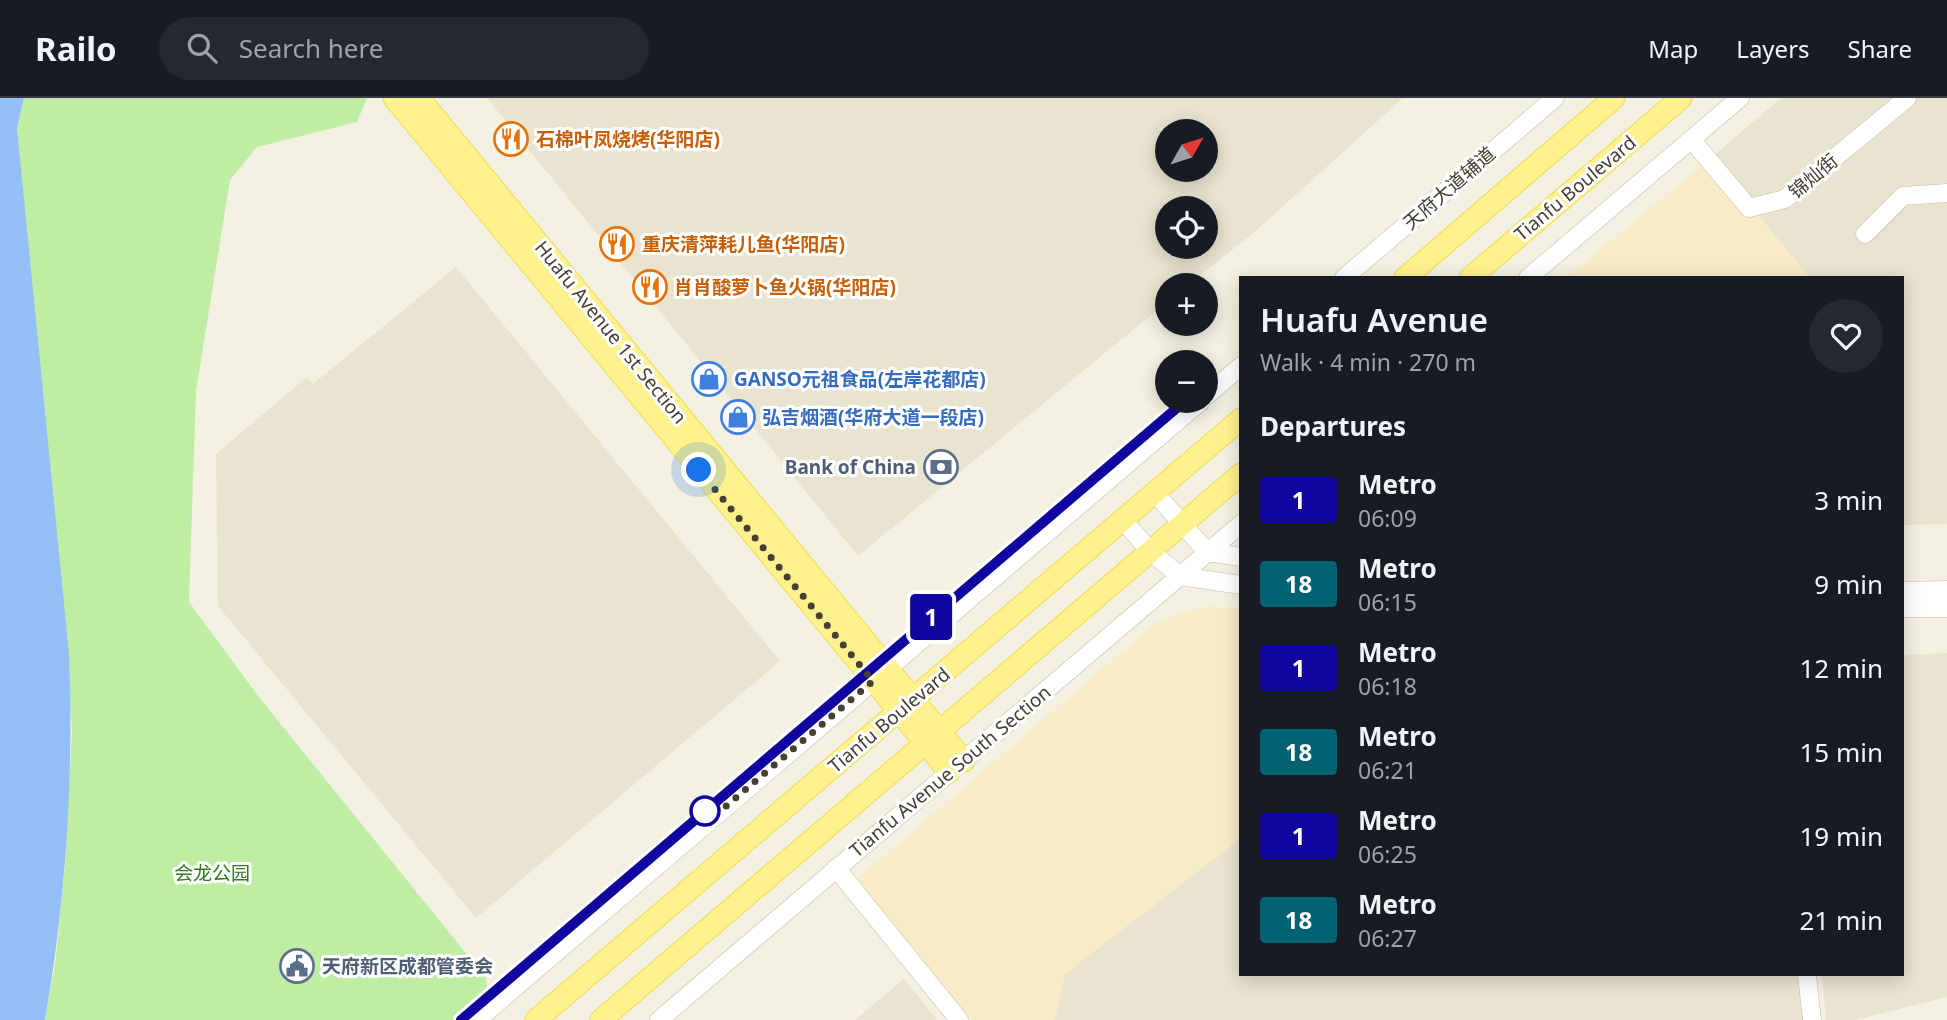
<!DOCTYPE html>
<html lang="en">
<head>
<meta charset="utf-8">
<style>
	body { margin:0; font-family:"Noto Sans","Noto Sans SC",sans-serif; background:#242831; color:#f1f3f6; height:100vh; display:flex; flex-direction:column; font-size:26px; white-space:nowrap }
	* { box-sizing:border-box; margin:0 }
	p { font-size:23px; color:#9ea1a6 }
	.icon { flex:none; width:38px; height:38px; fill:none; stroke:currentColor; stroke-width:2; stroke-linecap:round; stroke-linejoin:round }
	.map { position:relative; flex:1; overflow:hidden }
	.side { position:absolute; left:1239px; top:178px; width:665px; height:700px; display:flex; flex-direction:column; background:#171b24; border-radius:0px; box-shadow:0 4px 18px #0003 }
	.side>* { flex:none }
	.badge { padding:0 14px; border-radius:5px; font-size:24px; line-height:46px }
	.needle { width:46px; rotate:51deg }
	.buttons { position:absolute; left:1155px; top:21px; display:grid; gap:14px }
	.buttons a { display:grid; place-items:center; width:63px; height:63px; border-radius:50%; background:#171b24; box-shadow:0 4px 18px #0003; font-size:35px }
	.you { position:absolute; width:35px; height:35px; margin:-18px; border:5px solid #fff; border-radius:50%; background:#1a73e8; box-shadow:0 0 0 10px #1a73e833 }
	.map>.badge { position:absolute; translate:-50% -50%; box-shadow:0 0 0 4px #fff }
	h2 { padding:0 21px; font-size:26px; line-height:63px }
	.round { display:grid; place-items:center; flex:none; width:74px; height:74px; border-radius:37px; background:#242831 }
	.summary { display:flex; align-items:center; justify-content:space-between; height:119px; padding:0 21px }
	h1 { font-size:33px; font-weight:600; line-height:52px }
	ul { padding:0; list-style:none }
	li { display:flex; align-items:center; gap:21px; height:84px; padding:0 21px }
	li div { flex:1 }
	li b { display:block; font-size:26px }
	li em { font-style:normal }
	li .badge { min-width:77px; font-weight:700; text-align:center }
	header { display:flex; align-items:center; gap:42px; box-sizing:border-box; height:98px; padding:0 35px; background:#171b24; border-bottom:2px solid #363941 }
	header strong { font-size:33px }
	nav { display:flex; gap:38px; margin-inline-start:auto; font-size:24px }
	.search { width:490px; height:63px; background:#242831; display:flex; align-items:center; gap:18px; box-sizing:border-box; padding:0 24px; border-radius:38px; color:#9ea1a6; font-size:26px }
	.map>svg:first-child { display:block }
</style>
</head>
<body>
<header>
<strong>Railo</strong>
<div class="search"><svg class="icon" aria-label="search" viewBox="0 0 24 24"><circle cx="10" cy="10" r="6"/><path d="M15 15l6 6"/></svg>Search here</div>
<nav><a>Map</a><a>Layers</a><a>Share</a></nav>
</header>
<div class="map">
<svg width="1947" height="922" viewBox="0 0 1947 922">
	<rect width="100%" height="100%" fill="#f3f1e1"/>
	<g fill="#e8e4cf" fill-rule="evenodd">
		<path d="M487,0H1403L1251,137L1188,187H1167V204L858,458ZM1167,33H1206V72H1167ZM1206,110V149H1167V110Z"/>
		<path d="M1781,0H1947V426L1902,427V180H1810L1711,60Z"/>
		<path d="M456,169L780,563L476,820L218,508L216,356L307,279L313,286Z"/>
		<path d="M1947,555V899L1855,922H1826L1822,877H1902V557Z"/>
		<path d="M1241,740V877H1800L1807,922H1055L1064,876Z"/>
		<path d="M904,881L937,922H855Z"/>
	</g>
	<g fill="#f9ecc9">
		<path d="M1711,60L1810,180H1565Z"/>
		<path d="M1207,508L1241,510V740L1065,876L1055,922H970L856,782L1156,524Z"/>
	</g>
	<path fill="#c0eda4" d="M24,0H367L357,24L257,49L230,82L196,293L189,504L258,598L486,880L488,899L460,922H45L56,859L65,768L72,631L17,29Z"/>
	<path fill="#95bff8" d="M0,0H24L17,30L69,556C74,678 66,801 45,922H0Z"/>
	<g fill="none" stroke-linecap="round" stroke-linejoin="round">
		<g stroke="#c2bda6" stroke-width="19">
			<g id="minor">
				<path d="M1691,41L1749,110L1785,101L1907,0"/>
				<path d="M1865,136L1903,98L1947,95"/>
				<path d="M1344,180L1555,0"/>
				<path d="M1528,180L1740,0"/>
				<path d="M1206,298L1241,268"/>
				<path d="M1155,395L1207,454L1241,459"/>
				<path d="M1123,422L1150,453L1180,478L1241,487"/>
				<path d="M1902,493L1947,492"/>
				<path d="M1902,510H1947"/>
				<path d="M836,770L959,922"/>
				<path d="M1807,877L1812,922"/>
				<path d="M477,922L1201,303"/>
				<path d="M659,922L1241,426"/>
			</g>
		</g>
		<g stroke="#f1dc51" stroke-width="23">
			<g id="major">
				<path d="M394,0L949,674"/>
				<path d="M419,0L964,663"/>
				<path d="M1405,180L1614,0"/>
				<path d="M1470,180L1681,0"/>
				<path d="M536,922L1241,321"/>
				<path d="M601,922L1241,376"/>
			</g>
		</g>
		<use href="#minor" stroke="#fff" stroke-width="18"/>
		<use href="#major" stroke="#fff28e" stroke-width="21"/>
	</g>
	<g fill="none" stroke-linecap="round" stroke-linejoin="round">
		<g stroke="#fff" stroke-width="16">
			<path id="line" d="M461,922L1185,303"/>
		</g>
		<use href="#line" stroke="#10069f" stroke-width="10"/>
		<path stroke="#454031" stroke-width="7" stroke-dasharray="0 12.6" d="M699,372L873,583L712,720L705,713"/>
	</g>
	<defs>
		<g id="restaurant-ring" transform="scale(1.75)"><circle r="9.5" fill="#fff" stroke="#e8710a" stroke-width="1.5"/><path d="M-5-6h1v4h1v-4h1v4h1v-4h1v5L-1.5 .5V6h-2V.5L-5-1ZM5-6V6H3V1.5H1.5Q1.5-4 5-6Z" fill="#e8710a"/></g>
		<g id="shop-ring" transform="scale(1.75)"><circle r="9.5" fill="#fff" stroke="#3f7fe0" stroke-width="1.5"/><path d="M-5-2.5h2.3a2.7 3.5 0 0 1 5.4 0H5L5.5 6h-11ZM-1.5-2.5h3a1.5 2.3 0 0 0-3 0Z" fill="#3f7fe0"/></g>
		<g id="bank-ring" transform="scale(1.75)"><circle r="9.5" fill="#fff" stroke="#5c6f8a" stroke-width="1.5"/><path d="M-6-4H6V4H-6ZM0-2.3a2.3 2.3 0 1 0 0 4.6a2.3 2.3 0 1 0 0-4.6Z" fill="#5c6f8a"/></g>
		<g id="civic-ring" transform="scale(1.75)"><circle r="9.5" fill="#fff" stroke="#5c6f8a" stroke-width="1.5"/><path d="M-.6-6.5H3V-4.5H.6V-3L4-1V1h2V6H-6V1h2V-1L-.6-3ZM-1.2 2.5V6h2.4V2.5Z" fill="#5c6f8a"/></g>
	</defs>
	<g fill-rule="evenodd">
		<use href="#restaurant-ring" x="511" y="41"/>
		<use href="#restaurant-ring" x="617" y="146"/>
		<use href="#restaurant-ring" x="650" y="189"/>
		<use href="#shop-ring" x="709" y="281"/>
		<use href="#shop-ring" x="738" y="319"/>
		<use href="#bank-ring" x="941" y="369"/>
		<use href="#civic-ring" x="297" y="868"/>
	</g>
	<circle fill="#fff" stroke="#10069f" stroke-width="3.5" cx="705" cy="713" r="14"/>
	<g text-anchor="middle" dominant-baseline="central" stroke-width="6" stroke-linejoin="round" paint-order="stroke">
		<g font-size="19" font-weight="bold" fill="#c56008" stroke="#fff" text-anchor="start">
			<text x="536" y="41">石棉叶凤烧烤(华阳店)</text>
			<text x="642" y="146">重庆清萍耗儿鱼(华阳店)</text>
			<text x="674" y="189">肖肖酸萝卜鱼火锅(华阳店)</text>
		</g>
		<g font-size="19" fill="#454031" stroke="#fff">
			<text transform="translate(1813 78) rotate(-40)">锦灿街</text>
			<text transform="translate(1449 90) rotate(-41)">天府大道辅道</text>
			<text transform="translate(1575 90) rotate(-40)">Tianfu Boulevard</text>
			<text transform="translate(611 234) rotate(51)">Huafu Avenue 1st Section</text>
			<text transform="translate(889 622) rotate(-40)">Tianfu Boulevard</text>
			<text transform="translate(950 673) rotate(-40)">Tianfu Avenue South Section</text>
		</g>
		<g font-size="19" font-weight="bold" fill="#366cbe" stroke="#fff" text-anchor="start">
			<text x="734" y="281">GANSO元祖食品(左岸花都店)</text>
			<text x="762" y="319">弘吉烟酒(华府大道一段店)</text>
		</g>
		<g font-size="19" font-weight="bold" fill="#4e5e75" stroke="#fff" text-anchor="end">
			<text x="916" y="369">Bank of China</text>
			<text x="322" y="868" text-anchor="start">天府新区成都管委会</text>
		</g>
		<g font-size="19" fill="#327c1f" stroke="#fff">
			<text x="212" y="775">会龙公园</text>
		</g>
	</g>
</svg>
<div class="buttons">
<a><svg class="needle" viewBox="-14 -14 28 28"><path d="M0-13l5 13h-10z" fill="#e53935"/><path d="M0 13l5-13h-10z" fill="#9ea1a6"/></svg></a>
<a><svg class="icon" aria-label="locate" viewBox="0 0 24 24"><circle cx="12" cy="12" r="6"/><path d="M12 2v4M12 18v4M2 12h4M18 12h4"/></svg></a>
<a>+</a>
<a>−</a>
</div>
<div class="you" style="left:699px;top:372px"></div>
<b class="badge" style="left:931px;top:519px;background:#10069f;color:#fff">1</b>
<section class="side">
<div class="summary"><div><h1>Huafu Avenue</h1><p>Walk · 4 min · 270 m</p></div><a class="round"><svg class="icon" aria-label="heart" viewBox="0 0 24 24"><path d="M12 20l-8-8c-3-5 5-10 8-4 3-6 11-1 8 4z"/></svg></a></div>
<h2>Departures</h2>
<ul>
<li><span class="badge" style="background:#10069f;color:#fff">1</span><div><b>Metro</b><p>06:09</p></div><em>3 min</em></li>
<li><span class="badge" style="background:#006272;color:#fff">18</span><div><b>Metro</b><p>06:15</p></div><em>9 min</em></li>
<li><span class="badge" style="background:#10069f;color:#fff">1</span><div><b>Metro</b><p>06:18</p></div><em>12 min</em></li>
<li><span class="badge" style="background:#006272;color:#fff">18</span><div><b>Metro</b><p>06:21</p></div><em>15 min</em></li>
<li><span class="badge" style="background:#10069f;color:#fff">1</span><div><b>Metro</b><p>06:25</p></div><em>19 min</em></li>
<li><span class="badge" style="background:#006272;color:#fff">18</span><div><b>Metro</b><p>06:27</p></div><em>21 min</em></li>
</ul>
</section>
</div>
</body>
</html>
